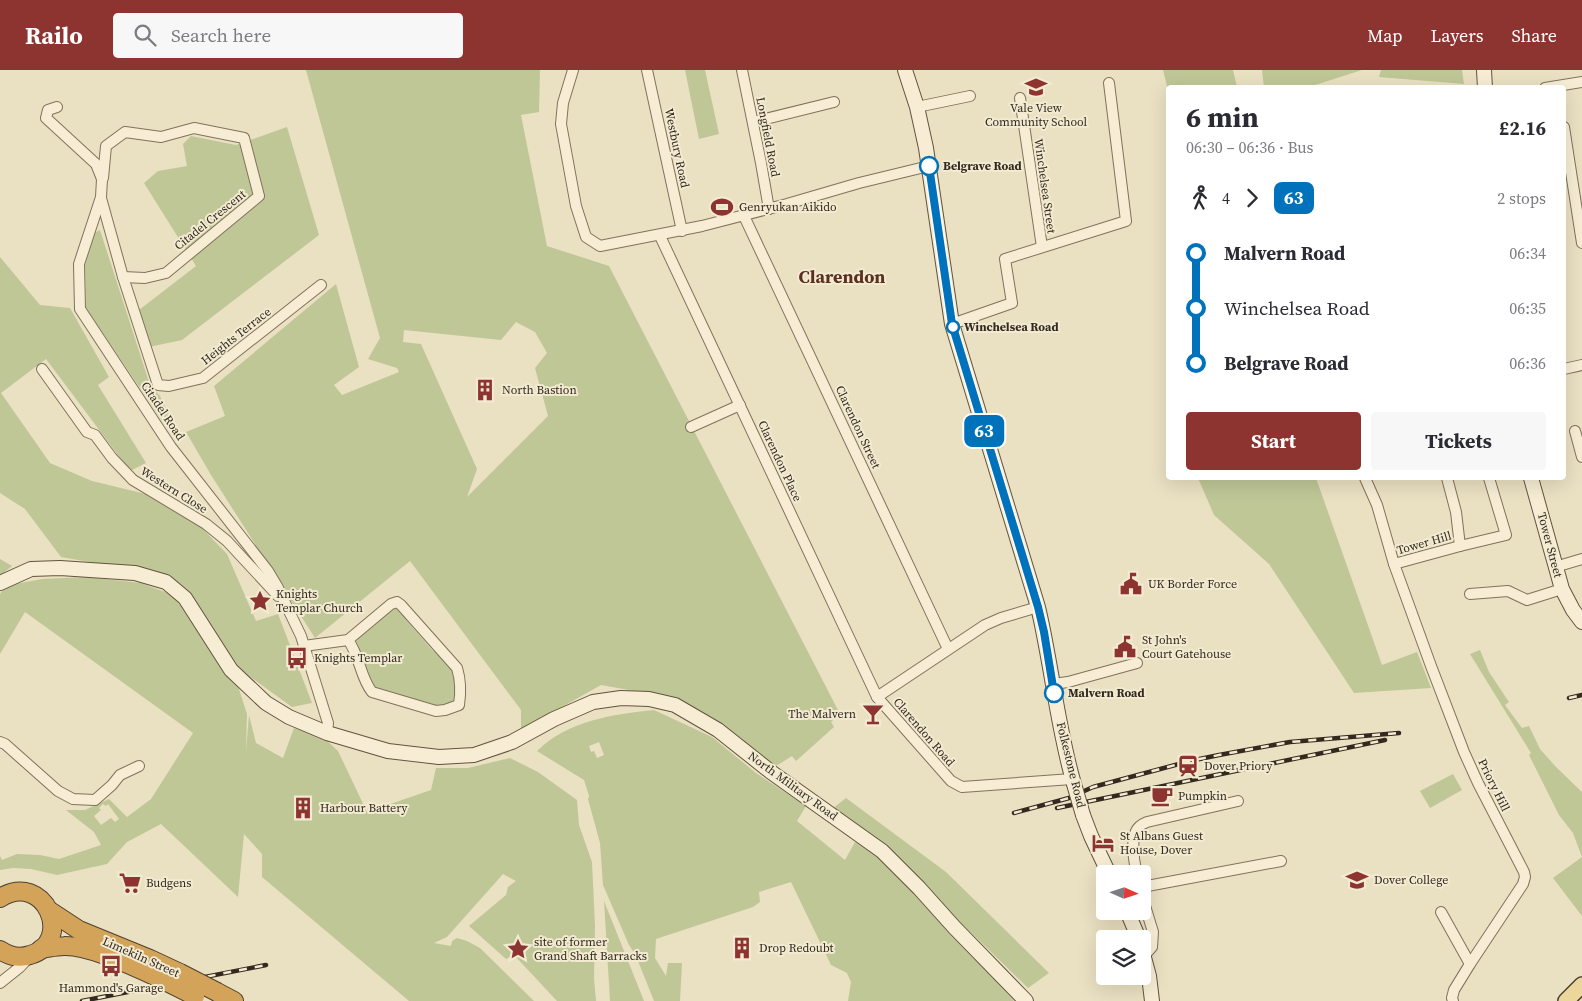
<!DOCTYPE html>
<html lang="en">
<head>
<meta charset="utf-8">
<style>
	body { margin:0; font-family:"Source Serif 4",serif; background:#f7f7f7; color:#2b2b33; height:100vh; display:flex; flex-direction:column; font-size:19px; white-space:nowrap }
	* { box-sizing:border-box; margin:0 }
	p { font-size:16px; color:#7c7c81 }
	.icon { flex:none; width:28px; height:28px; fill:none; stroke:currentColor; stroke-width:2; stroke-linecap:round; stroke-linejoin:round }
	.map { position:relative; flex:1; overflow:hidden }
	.drawer { position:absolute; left:1166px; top:15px; width:400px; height:395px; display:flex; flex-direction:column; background:#fff; border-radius:5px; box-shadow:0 5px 20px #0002 }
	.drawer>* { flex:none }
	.badge { padding:0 10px; border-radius:8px; font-size:18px; line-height:32px }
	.needle { width:32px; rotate:93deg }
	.controls { position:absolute; left:1096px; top:795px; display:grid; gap:10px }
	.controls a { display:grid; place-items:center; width:55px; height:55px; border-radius:5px; background:#fff; box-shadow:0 5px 20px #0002; font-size:25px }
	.map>.badge { position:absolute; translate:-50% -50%; box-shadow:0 0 0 2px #fff }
	.legs { display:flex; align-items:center; gap:8px; height:55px; padding:0 20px; font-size:16px }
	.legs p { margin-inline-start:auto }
	.head { display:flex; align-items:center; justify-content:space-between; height:85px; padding:0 20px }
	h1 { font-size:28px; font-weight:700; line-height:38px }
	.button { display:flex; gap:10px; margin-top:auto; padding:10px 20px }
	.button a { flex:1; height:58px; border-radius:5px; background:#8d3330; color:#fff; font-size:20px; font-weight:700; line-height:58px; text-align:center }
	.button a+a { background:#f7f7f7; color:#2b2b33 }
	ul { padding:0 20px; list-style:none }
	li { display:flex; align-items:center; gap:18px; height:55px; font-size:19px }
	li i { display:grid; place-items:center; width:8px; height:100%; margin:0 6px; background:currentColor }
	li i::after { content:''; width:12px; height:12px; margin:-6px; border:4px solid; border-radius:50%; background:#fff }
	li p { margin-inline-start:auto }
	li:first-child i { background:linear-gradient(#0000 50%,currentColor 0) }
	li:last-child i { background:linear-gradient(currentColor 50%,#0000 0) }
	header { display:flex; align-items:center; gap:30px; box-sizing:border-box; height:70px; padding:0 25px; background:#8d3330; color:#fff }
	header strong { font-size:24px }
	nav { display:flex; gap:28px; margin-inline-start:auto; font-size:18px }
	.search { width:350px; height:45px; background:#f7f7f7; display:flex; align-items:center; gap:12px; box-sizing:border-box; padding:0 18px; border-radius:5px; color:#7c7c81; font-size:19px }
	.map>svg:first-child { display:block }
</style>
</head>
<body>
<header>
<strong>Railo</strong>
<div class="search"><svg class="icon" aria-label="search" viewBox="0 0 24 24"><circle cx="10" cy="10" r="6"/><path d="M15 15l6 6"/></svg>Search here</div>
<nav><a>Map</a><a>Layers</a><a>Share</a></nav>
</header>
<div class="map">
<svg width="1582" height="931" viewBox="0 0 1582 931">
	<rect width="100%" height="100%" fill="#eae0c2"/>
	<g fill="#bfc797" fill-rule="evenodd">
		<path d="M306,0H540L539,42L521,45L547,176L609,196L840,644L831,652L834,657L796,691L792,686L776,696L712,647L651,624L601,615L521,660V640L410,491L315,568L211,405L186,362L225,346L214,316L336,214L359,297L334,315L342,325L399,302L397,298L368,289L380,268ZM516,252L535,262L547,283L535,298L548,346L467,427L477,399L421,274L403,272L404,260L501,270Z"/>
		<path d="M685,0H705L719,64L699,69Z"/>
		<path d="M1163,0H1233L1237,17L1169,18V24Z"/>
		<path d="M1262,0H1362L1309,17L1264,18Z"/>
		<path d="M1381,0H1462L1464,14L1379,7Z"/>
		<path d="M287,57L319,165L182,270L149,277L139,240L196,196L144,113L158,101L187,96L183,74L191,66L236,75Z"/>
		<path d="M100,160L150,315L160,326L171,348L163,352L86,238L85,195L94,163Z"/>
		<path d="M0,187L40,235L70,238L109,307L98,315L146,393L130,401L46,289L1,323L50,393L92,411L154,426L200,456L227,484L256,551L278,544L312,633L292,637L238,598L193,527L169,506L61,487L25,439L0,423Z"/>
		<path d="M1198,408H1316L1382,595L1417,582L1431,618L1354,623L1269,494L1214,445Z"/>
		<path d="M0,489L12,496L0,506Z"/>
		<path d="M86,507L141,513L173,525L237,613L247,644L246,681L249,645L256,673L283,688L294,658L324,668L338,681L367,742L431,720L436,698H468L510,688L538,702L577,730L579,755L592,792L595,856L594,909L596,931H557L514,885L506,889L469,856L506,825L508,817L516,811L503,804L447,867L434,873L451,876L452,871L457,868L467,871L480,878L534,931H409L262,807V784L244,764L238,827L161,754L127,772L107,794L57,805L31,799L13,798L0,800V786L2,790L17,784L40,785L59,789L101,775L94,762L66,740H85L109,729L127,747L151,729L193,663L25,542L0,584V524L5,516L42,509ZM103,734L106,736L108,734L119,749L115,752L111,748L101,755L94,746L101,740L99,738Z"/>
		<path d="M397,537L407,545L406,550L433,581C439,582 441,586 446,591C459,606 457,612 455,632L448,635L436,636L376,622L350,572L390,538Z"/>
		<path d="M1480,580L1489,602L1509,632L1505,635L1522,658L1529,656L1540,679L1555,696L1582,722V846L1553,808L1582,787L1573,763L1559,745L1529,685L1531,683L1470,584Z"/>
		<path d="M654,640L712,667L756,703L806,736L797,751L845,790L855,772C888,791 907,813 932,840C960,870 987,900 1014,931H848L851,912L847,903L831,895L791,812L759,822L760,832L753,837L656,869L655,888L666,906L668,893H682L680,931H654L636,886L629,875L603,815L600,773L588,729L589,726L584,710L537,681C567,651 613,644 654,640ZM599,672L604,685L597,688L594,681L591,682L589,676Z"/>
		<path d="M1453,704L1462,720L1430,738L1420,721Z"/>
		<path d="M846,728L946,802L1049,903L1028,918L890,784L832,739Z"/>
		<path d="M604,831L644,931H610Z"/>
	</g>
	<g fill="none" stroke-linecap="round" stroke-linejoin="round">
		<g stroke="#82725b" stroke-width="12">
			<g id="street">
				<path d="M573,0L563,33L561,54L576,136L586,167L600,176L702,156L787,134L859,113L929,96"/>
				<path d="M647,0L682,161"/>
				<path d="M742,0L761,93L769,139"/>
				<path d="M1545,18L1582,12"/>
				<path d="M1020,28L1042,177"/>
				<path d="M57,37L48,40L46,48L96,94L102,109L101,127L79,194L80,239L171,377L268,501L277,516L301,566L328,653L327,663"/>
				<path d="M917,37L970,26"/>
				<path d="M753,52L834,32"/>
				<path d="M1564,57L1582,173"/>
				<path d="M103,108L106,76L125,62L161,67L194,58L244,68L259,126L166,203L145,208L123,207"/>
				<path d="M101,128L123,207L158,315L169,316L203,308L321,215"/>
				<path d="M744,146L948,579"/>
				<path d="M660,166L877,627L951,711L962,717L1072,709"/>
				<path d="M952,254L1012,233L1005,189L1126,151L1109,13"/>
				<path d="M42,299L87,362L95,365L112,388L133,410L206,454L227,471L278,526"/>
				<path d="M1564,299L1582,295"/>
				<path d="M691,357L740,335"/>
				<path d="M1575,361L1582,387"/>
				<path d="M1365,408L1377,435L1394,494L1431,596L1464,682L1478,713L1524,802L1525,807L1523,814L1470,894L1454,920L1452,928L1453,931"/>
				<path d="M1447,408L1456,442L1460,476"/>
				<path d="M1394,494L1460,476L1506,465L1489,408"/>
				<path d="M1555,497L1582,489"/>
				<path d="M1470,524L1508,521L1527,530L1562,519"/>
				<path d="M304,576L348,570L391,534L397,532L401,535L457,598C461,611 461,622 459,635L445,640L436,641L372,622C360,607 360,586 348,570"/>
				<path d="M1053,614L1068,612L1137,593"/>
				<path d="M877,627L985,555L1001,548L1038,537"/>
				<path d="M0,672L5,674L58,721L73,729L95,730L112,715L120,705L139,696"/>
				<path d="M1137,804C1134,792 1129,765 1140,756C1140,755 1147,752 1147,752L1238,731"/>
				<path d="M1142,817L1281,791"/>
				<path d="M1142,826L1153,862L1152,877L1144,886"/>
				<path d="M1441,842L1470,894"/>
				<path d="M0,913L20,897L31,885"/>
			</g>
		</g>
		<g stroke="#64533e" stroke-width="16">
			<g id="secondary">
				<path d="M905,0L917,37L926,78L952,254L1038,537C1052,596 1057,656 1074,714"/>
				<path d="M1484,0L1485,18"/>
				<path d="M1531,408L1562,519L1573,540L1582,552"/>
				<path d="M0,513L31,499L60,498L135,503L166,512L185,528L231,600L266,633L289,647L327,663L388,681L439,687L474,685L512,672L554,649L593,632L621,628L649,629L675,635L718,660L771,702L882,781L919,818L954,857L1026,931"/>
				<path d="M1083,745L1091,766L1109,804"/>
				<path d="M1127,841L1139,869"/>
				<path d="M1142,880L1149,906L1152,931"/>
			</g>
		</g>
		<g stroke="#50402f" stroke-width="18">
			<path id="primary" d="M1566,931L1582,915"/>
		</g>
		<g stroke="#50402f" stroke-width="20">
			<g id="highway">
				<path d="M0,828C45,800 75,872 30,885C19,889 9,886 0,880"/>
				<path d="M50,841L79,860L150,889L180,903"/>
				<path d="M41,879C49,878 56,876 64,876C88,875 138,898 161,909"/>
				<path d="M217,922L234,931"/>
			</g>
		</g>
		<use href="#street" stroke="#f6edd4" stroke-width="10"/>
		<use href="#secondary" stroke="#f6edd4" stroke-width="14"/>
		<use href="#primary" stroke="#ebd69c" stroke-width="15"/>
		<use href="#highway" stroke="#d3a359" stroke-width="18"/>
		<g stroke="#33291e" stroke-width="4.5">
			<g id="rail">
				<path d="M1569,628L1582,625"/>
				<path d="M1057,738L1385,670"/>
				<path d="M1014,743L1069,728L1093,717L1190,691L1219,685L1290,672L1399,663"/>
				<path d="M82,931L266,895"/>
			</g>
		</g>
		<use href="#rail" stroke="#f2ead1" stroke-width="2.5" stroke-dasharray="8" stroke-linecap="butt"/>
		<g stroke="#64533e" stroke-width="16" stroke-linecap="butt">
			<path id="secondary-bridge" d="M1074,714L1083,745"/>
		</g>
		<g stroke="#50402f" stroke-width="20" stroke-linecap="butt">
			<g id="highway-bridge">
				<path d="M180,903L217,922"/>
				<path d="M161,909L195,926"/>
			</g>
		</g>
		<use href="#secondary-bridge" stroke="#f6edd4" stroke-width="14"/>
		<use href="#highway-bridge" stroke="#d3a359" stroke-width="18"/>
	</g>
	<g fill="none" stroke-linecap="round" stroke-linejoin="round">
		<g stroke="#fff" stroke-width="11">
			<path id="line-1" d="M929,96L952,254L1038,537L1044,562L1054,623"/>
		</g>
		<use href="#line-1" stroke="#0072bc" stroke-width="8"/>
	</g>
	<defs>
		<g id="school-bare" transform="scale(1.725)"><path d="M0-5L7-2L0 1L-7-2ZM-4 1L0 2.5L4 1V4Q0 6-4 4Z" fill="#8d3330" stroke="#f2ead1" stroke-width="2.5" paint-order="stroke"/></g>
		<g id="stadium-bare" transform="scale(1.725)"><path d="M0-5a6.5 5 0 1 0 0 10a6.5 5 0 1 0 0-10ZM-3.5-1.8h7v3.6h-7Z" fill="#8d3330" stroke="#f2ead1" stroke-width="2.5" paint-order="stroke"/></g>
		<g id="building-bare" transform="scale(1.725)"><path d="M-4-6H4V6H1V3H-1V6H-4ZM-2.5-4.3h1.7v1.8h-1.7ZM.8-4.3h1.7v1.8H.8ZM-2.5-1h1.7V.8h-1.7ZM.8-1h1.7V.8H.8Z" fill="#8d3330" stroke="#f2ead1" stroke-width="2.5" paint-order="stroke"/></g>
		<g id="civic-bare" transform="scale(1.725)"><path d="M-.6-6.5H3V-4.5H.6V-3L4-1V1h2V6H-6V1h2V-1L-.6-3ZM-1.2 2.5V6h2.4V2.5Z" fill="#8d3330" stroke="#f2ead1" stroke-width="2.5" paint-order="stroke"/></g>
		<g id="sight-bare" transform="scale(1.725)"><path d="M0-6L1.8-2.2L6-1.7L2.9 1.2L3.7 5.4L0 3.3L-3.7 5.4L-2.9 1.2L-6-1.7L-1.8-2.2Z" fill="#8d3330" stroke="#f2ead1" stroke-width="2.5" paint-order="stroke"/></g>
		<g id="bus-bare" transform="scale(1.725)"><path d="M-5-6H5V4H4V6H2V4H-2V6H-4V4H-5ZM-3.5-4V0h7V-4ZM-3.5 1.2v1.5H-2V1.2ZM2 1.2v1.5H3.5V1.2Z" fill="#8d3330" stroke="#f2ead1" stroke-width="2.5" paint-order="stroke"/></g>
		<g id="bar-bare" transform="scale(1.725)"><path d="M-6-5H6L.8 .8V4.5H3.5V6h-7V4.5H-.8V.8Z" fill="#8d3330" stroke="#f2ead1" stroke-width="2.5" paint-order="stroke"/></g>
		<g id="station-bare" transform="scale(1.725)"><path d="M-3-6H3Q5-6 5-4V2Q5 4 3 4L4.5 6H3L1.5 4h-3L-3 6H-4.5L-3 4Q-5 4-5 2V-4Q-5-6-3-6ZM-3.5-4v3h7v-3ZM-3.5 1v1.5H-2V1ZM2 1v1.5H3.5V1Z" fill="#8d3330" stroke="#f2ead1" stroke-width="2.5" paint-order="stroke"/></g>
		<g id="cafe-bare" transform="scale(1.725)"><path d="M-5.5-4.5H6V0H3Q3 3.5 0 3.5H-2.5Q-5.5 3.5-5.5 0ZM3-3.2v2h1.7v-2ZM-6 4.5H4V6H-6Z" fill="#8d3330" stroke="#f2ead1" stroke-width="2.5" paint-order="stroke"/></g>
		<g id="hotel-bare" transform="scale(1.725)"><path d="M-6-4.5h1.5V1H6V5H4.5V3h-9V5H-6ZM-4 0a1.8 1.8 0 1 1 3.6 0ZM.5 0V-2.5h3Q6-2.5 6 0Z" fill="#8d3330" stroke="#f2ead1" stroke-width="2.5" paint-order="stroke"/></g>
		<g id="supermarket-bare" transform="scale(1.725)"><path d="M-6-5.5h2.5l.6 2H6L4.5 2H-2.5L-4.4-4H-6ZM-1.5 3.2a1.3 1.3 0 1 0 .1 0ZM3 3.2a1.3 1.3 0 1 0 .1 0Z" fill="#8d3330" stroke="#f2ead1" stroke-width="2.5" paint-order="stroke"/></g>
	</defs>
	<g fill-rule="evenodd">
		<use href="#school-bare" x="1036" y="17"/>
		<use href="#stadium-bare" x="722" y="137"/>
		<use href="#building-bare" x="485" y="320"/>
		<use href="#civic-bare" x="1131" y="514"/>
		<use href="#sight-bare" x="260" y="531"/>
		<use href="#civic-bare" x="1125" y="577"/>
		<use href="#bus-bare" x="297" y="588"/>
		<use href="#bar-bare" x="873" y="644"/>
		<use href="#station-bare" x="1188" y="696"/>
		<use href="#cafe-bare" x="1162" y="726"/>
		<use href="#building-bare" x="303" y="738"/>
		<use href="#hotel-bare" x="1103" y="773"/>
		<use href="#school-bare" x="1357" y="810"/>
		<use href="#supermarket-bare" x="130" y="813"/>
		<use href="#building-bare" x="742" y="878"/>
		<use href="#sight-bare" x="518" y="879"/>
		<use href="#bus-bare" x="111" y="896"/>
	</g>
	<g fill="#fff" stroke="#0072bc" stroke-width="2.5">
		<circle cx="929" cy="96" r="9"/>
		<circle cx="953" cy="257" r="6"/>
		<circle cx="1054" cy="623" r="9"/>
	</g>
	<g text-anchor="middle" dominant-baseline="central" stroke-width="4" stroke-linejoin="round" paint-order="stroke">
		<g font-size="12" fill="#33291e" stroke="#f2ead1" text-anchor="start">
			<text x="1036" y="38" text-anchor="middle">Vale View<tspan x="1036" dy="14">Community School</tspan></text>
			<text x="739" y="137">Genryukan Aikido</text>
			<text x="502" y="320">North Bastion</text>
			<text x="1148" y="514">UK Border Force</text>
			<text x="276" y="524">Knights<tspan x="276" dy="14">Templar Church</tspan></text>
			<text x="1142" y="570">St John's<tspan x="1142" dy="14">Court Gatehouse</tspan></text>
			<text x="314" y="588">Knights Templar</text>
			<text x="856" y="644" text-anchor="end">The Malvern</text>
			<text x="1204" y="696">Dover Priory</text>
			<text x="1178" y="726">Pumpkin</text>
			<text x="320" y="738">Harbour Battery</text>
			<text x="1120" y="766">St Albans Guest<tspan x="1120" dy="14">House, Dover</tspan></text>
			<text x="1374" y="810">Dover College</text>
			<text x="146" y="813">Budgens</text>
			<text x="534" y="872">site of former<tspan x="534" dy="14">Grand Shaft Barracks</tspan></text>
			<text x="759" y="878">Drop Redoubt</text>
			<text x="111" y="918" text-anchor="middle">Hammond's Garage</text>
		</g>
		<g font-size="12" fill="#33291e" stroke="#f2ead1">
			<text transform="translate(768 67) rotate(79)">Longfield Road</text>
			<text transform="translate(677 78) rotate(78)">Westbury Road</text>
			<text transform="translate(1045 116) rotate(82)">Winchelsea Street</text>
			<text transform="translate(210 150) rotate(-39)">Citadel Crescent</text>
			<text transform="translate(236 266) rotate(-38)">Heights Terrace</text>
			<text transform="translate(163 341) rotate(56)">Citadel Road</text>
			<text transform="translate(858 357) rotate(65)">Clarendon Street</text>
			<text transform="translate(780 391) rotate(65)">Clarendon Place</text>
			<text transform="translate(174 420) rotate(32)">Western Close</text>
			<text transform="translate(1424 473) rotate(-16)">Tower Hill</text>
			<text transform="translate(1550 475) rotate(75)">Tower Street</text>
			<text transform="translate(924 662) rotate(49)">Clarendon Road</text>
			<text transform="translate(1071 695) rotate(76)">Folkestone Road</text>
			<text transform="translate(1494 715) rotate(64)">Priory Hill</text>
			<text transform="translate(793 716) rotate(36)">North Military Road</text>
			<text transform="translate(141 887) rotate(24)">Limekiln Street</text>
		</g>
		<g font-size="12" font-weight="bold" fill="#33291e" stroke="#f2ead1" text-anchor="start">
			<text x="943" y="96">Belgrave Road</text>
			<text x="964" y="257">Winchelsea Road</text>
			<text x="1068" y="623">Malvern Road</text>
		</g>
		<g font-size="18" font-weight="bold" fill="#5c3021" stroke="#f2ead1">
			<text x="842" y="206">Clarendon</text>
		</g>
	</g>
</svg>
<div class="controls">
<a><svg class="needle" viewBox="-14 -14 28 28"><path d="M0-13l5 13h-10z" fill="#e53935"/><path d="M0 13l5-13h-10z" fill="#7c7c81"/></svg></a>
<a><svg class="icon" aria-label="layers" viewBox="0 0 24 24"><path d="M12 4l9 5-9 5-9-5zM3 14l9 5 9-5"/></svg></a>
</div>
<b class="badge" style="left:984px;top:361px;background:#0072bc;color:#fff">63</b>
<section class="drawer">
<div class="head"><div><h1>6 min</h1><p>06:30 – 06:36 · Bus</p></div><b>£2.16</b></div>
<div class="legs"><svg class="icon" aria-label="walk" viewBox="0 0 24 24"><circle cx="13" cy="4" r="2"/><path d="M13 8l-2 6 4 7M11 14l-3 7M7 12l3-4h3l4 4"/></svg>4<svg class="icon" aria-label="forward" viewBox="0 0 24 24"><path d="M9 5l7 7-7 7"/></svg><b class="badge" style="background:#0072bc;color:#fff">63</b><p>2 stops</p></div>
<ul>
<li><i style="color:#0072bc"></i><b>Malvern Road</b><p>06:34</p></li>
<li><i style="color:#0072bc"></i><span>Winchelsea Road</span><p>06:35</p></li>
<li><i style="color:#0072bc"></i><b>Belgrave Road</b><p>06:36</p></li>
</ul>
<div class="button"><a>Start</a><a>Tickets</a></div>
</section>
</div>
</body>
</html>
